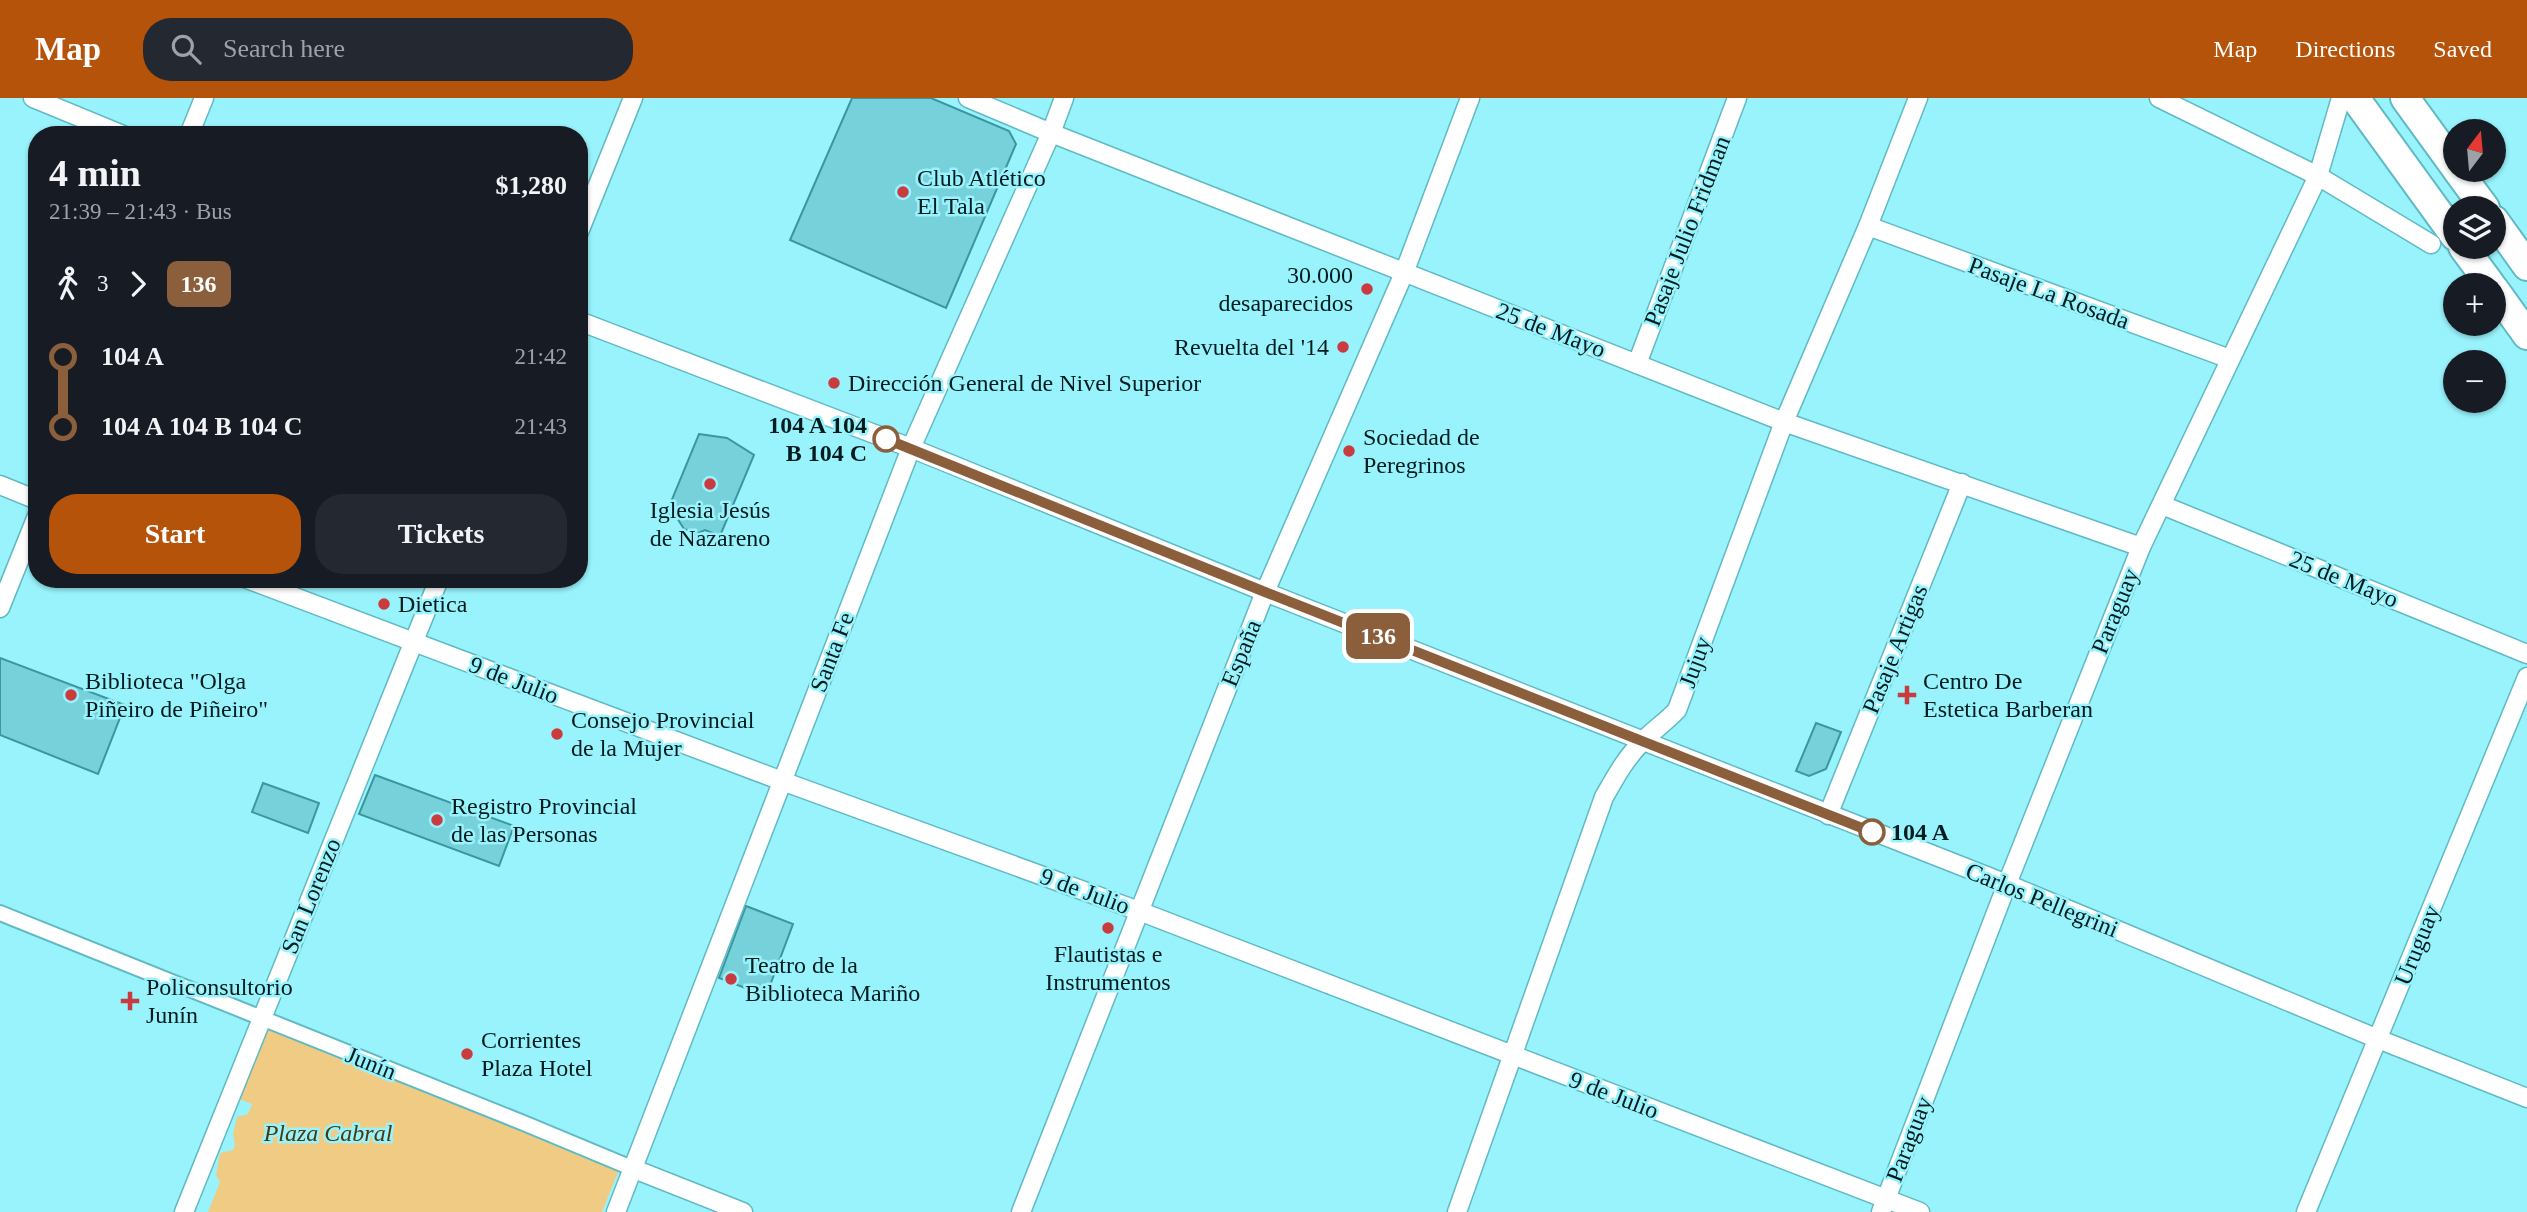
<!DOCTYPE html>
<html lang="en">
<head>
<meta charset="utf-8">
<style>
	body { margin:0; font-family:Georgia,serif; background:#242831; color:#f1f3f6; height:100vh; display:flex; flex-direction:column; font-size:26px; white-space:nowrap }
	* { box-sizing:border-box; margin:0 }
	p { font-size:23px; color:#9ea1a6 }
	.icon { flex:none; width:38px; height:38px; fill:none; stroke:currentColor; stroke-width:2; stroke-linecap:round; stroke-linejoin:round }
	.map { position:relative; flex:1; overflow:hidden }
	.sheet { position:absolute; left:28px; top:28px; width:560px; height:462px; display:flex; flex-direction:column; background:#171b24; border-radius:28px; box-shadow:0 2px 5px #0004 }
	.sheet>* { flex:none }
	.badge { padding:0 14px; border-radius:10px; font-size:24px; line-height:46px }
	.needle { width:46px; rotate:16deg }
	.buttons { position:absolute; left:2443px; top:21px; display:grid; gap:14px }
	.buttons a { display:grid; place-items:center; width:63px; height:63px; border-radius:50%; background:#171b24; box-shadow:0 2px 5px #0004; font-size:35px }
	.map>.badge { position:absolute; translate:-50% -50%; box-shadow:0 0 0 4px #fff }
	.legs { display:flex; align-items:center; gap:10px; height:77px; padding:0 21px; font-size:23px }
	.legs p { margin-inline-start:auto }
	.head { display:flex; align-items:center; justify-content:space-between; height:119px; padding:0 21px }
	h1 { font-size:38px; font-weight:700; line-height:52px }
	.action { display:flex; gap:14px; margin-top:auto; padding:14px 21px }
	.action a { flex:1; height:80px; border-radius:28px; background:#b45309; color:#fff; font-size:28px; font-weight:700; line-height:80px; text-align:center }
	.action a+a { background:#242831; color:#f1f3f6 }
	ul { padding:0 21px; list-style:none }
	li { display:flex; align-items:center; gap:24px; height:70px; font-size:26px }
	li i { display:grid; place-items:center; width:10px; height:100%; margin:0 9px; background:currentColor }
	li i::after { content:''; width:18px; height:18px; margin:-9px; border:5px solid; border-radius:50%; background:#171b24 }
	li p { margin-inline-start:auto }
	li:first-child i { background:linear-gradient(#0000 50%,currentColor 0) }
	li:last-child i { background:linear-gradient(currentColor 50%,#0000 0) }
	header { display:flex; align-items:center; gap:42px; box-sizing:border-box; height:98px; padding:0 35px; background:#b45309; color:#fff }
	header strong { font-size:33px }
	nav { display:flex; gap:38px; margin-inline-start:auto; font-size:24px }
	.search { width:490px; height:63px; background:#242831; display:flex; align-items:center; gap:18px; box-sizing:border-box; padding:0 24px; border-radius:28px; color:#9ea1a6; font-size:26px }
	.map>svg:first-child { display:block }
</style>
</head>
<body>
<header>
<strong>Map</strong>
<div class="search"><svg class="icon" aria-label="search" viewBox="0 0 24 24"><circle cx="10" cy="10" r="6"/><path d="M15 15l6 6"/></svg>Search here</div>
<nav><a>Map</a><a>Directions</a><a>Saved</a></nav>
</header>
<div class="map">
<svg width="2527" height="1114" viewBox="0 0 2527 1114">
	<rect width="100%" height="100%" fill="#99f3fc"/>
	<path fill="#efcb83" d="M270,925L621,1067L602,1114H208L220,1084L216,1077L220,1055L233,1052L235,1047L233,1036L237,1019L248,1016L252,1006L239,1001Z"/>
	<g fill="#77d1da" stroke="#3997a0" stroke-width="2">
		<path d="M852,0H931L1009,33L1016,46L946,210L790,142Z"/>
		<path d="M699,336L727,340L754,357L720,438L705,432L696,436L684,431L677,420L666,416Z"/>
		<path d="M0,560L125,607L98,676L0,637Z"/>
		<path d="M1816,625L1841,634L1826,671L1809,678L1796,673Z"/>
		<path d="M375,677L514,728L499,768L359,716Z"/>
		<path d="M263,685L319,705L308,735L252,714Z"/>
		<path d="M746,808L793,826L766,898L719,880Z"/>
	</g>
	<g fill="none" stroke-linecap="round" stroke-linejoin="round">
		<g stroke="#60bac3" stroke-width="18">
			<path id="pedestrian" d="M0,815L526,1026L634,1071"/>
		</g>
		<g stroke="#60bac3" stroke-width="21">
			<g id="minor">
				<path d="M33,0L123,37"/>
				<path d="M968,0L1051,35L1784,324L2141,449"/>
				<path d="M2159,0L2318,78L2431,146"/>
				<path d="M189,37L204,0"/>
				<path d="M1868,128L2230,261"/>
				<path d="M579,134L633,0"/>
				<path d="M579,223L911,350L1265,494L2007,786L2378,941L2527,1000"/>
				<path d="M1637,266L1737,0"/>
				<path d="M0,387L37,402"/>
				<path d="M2162,407L2527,556"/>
				<path d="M247,481L782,683L1139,813L1920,1114"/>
				<path d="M0,510L37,418"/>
				<path d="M1828,717L1962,385"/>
				<path d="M634,1071L743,1114"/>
				<path d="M184,1114L439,481"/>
				<path d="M616,1114L911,350L1051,35L1064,0"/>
				<path d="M1021,1114L1265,494L1404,175L1470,0"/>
				<path d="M1457,1114L1604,699C1615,680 1625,661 1641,645C1652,633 1666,624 1677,612L1784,324L1868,128L1918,0"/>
				<path d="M1881,1114L2007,786L2141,449L2318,78L2341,0"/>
				<path d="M2306,1114L2527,579"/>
			</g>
		</g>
		<g stroke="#60bac3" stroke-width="32">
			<g id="primary">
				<path d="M2355,0L2455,138"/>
				<path d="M2405,0L2455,69"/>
				<path d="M2457,72L2485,110"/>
				<path d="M2494,122L2527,168"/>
				<path d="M2463,149L2491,187"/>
				<path d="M2494,191L2527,237"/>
			</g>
		</g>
		<use href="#pedestrian" stroke="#fff" stroke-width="14"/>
		<use href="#minor" stroke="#fff" stroke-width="18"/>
		<use href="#primary" stroke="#fff" stroke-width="28"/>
	</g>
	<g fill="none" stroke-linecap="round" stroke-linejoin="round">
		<g stroke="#fff" stroke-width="16">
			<path id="line-1" d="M886,341L1265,494L1872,734"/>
		</g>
		<use href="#line-1" stroke="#8b5e3c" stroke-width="10"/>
	</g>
	<g fill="#ca3b3f" stroke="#99f3fc" stroke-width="2.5">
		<circle cx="903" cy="94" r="7"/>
		<circle cx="1367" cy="191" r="7"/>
		<circle cx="1343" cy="249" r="7"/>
		<circle cx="834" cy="285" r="7"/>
		<circle cx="1349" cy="353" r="7"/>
		<circle cx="710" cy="386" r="7"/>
		<circle cx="384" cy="506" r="7"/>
		<circle cx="71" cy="597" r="7"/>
		<path d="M1903.5 586.5h7v7h7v7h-7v7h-7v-7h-7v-7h7z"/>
		<circle cx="557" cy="636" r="7"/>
		<circle cx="437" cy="722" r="7"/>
		<circle cx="1108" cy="830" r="7"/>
		<circle cx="731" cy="881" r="7"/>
		<path d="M126.5 892.5h7v7h7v7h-7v7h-7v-7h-7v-7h7z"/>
		<circle cx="467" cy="956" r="7"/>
	</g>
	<g fill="#fff" stroke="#8b5e3c" stroke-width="3.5">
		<circle cx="886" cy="341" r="12"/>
		<circle cx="1872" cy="734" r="12"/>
	</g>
	<g text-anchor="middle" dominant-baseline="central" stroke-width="5" stroke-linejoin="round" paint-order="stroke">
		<g font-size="24" fill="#001c1e" stroke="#99f3fc" text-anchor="start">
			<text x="917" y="80">Club Atlético<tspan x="917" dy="28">El Tala</tspan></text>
			<text x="1353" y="177" text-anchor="end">30.000<tspan x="1353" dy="28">desaparecidos</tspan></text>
			<text x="1329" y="249" text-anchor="end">Revuelta del '14</text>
			<text x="848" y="285">Dirección General de Nivel Superior</text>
			<text x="1363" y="339">Sociedad de<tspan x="1363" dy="28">Peregrinos</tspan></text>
			<text x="710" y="412" text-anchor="middle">Iglesia Jesús<tspan x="710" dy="28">de Nazareno</tspan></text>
			<text x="398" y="506">Dietica</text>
			<text x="85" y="583">Biblioteca "Olga<tspan x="85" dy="28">Piñeiro de Piñeiro"</tspan></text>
			<text x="1923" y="583">Centro De<tspan x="1923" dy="28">Estetica Barberan</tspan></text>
			<text x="571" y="622">Consejo Provincial<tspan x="571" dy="28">de la Mujer</tspan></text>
			<text x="451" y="708">Registro Provincial<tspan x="451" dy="28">de las Personas</tspan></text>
			<text x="1108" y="856" text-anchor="middle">Flautistas e<tspan x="1108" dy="28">Instrumentos</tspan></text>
			<text x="745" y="867">Teatro de la<tspan x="745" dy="28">Biblioteca Mariño</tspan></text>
			<text x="146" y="889">Policonsultorio<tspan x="146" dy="28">Junín</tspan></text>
			<text x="481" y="942">Corrientes<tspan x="481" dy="28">Plaza Hotel</tspan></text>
		</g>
		<g font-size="24" fill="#001c1e" stroke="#99f3fc">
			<text transform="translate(1687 133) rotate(-69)">Pasaje Julio Fridman</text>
			<text transform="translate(2049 195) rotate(20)">Pasaje La Rosada</text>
			<text transform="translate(1551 232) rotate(21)">25 de Mayo</text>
			<text transform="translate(2344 481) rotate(22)">25 de Mayo</text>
			<text transform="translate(2115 513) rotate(-68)">Paraguay</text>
			<text transform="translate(1895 551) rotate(-68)">Pasaje Artigas</text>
			<text transform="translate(832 554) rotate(-69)">Santa Fe</text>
			<text transform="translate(1241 555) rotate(-68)">España</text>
			<text transform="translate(1695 564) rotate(-70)">Jujuy</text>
			<text transform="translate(514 582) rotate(21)">9 de Julio</text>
			<text transform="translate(1085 793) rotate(20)">9 de Julio</text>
			<text transform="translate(311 798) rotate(-68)">San Lorenzo</text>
			<text transform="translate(2042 802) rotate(22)">Carlos Pellegrini</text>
			<text transform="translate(2417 847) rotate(-68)">Uruguay</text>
			<text transform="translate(371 965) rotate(22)">Junín</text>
			<text transform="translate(1614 997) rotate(21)">9 de Julio</text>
			<text transform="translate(1909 1041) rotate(-69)">Paraguay</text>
		</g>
		<g font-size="24" font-weight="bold" fill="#001c1e" stroke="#99f3fc" text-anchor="end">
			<text x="867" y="327">104 A 104<tspan x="867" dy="28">B 104 C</tspan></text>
			<text x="1891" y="734" text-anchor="start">104 A</text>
		</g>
		<g font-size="24" font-style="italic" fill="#4b380b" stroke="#99f3fc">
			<text x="328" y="1035">Plaza Cabral</text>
		</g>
	</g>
</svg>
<div class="buttons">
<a><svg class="needle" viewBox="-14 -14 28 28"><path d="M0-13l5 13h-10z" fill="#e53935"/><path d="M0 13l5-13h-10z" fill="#9ea1a6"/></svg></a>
<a><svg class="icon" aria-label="layers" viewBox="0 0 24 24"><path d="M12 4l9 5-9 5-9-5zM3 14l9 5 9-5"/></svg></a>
<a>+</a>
<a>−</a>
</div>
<b class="badge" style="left:1378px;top:538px;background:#8b5e3c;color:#fff">136</b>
<section class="sheet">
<div class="head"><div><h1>4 min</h1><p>21:39 – 21:43 · Bus</p></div><b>$1,280</b></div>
<div class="legs"><svg class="icon" aria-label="walk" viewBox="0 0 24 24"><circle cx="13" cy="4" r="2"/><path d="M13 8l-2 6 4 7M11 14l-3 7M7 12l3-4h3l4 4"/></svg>3<svg class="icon" aria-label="forward" viewBox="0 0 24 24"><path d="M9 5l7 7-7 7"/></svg><b class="badge" style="background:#8b5e3c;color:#fff">136</b></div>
<ul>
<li><i style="color:#8b5e3c"></i><b>104 A</b><p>21:42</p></li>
<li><i style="color:#8b5e3c"></i><b>104 A 104 B 104 C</b><p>21:43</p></li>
</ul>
<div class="action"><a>Start</a><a>Tickets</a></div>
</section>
</div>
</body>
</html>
